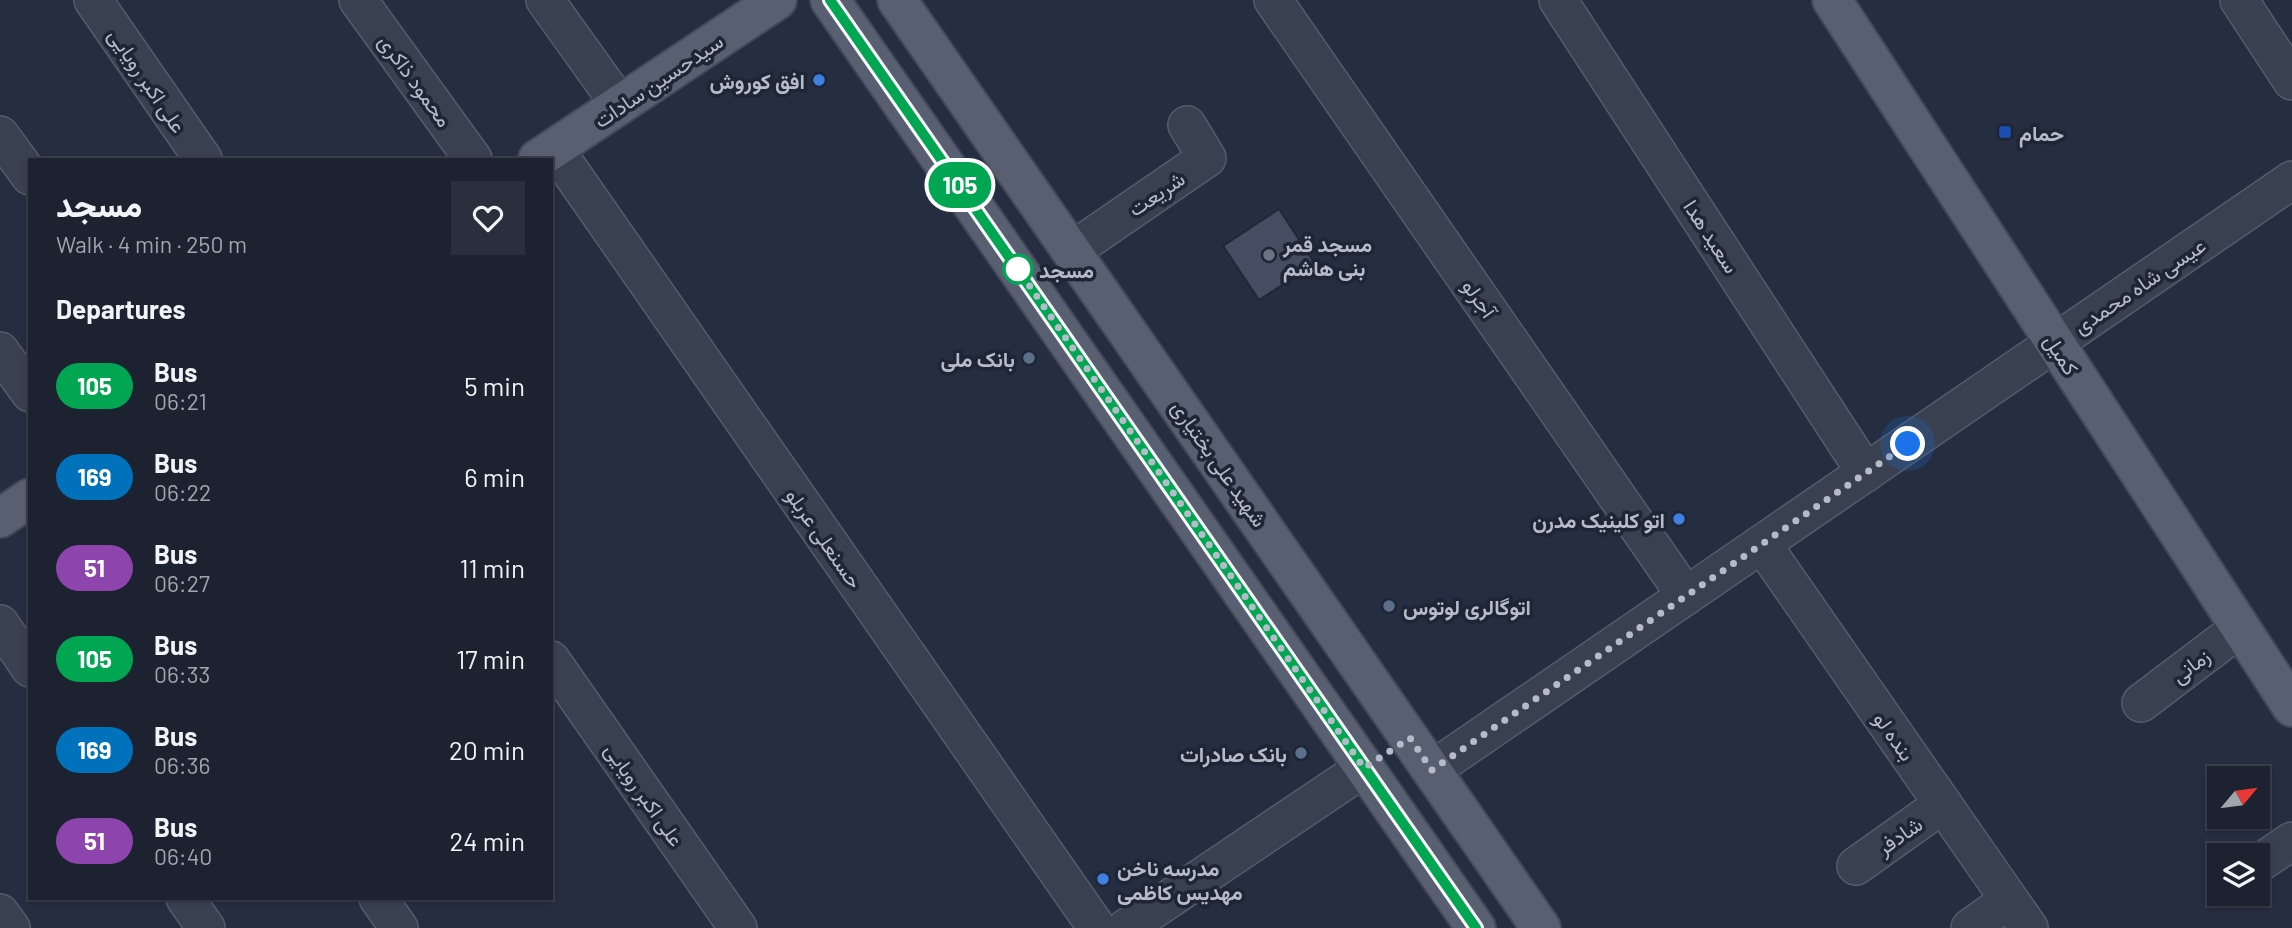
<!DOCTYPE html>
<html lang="en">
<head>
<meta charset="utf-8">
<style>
	body { margin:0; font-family:Barlow,Vazirmatn,sans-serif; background:#292f3c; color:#f1f3f6; height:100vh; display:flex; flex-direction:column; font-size:26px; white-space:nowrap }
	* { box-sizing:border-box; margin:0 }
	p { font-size:23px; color:#a0a4ab }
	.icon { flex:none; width:38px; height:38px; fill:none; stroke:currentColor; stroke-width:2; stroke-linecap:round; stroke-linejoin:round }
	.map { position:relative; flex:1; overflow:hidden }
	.sheet { position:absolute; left:28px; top:158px; width:525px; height:742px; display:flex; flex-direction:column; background:#1c2230; border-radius:0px; box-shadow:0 2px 5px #0004,0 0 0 2px #3a3f4c }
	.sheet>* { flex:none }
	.badge { padding:0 14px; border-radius:23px; font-size:24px; line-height:46px }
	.needle { width:46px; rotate:61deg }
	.controls { position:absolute; left:2207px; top:766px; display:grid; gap:14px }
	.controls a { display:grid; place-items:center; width:63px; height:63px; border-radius:0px; background:#1c2230; box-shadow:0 2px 5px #0004,0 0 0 2px #3a3f4c; font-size:35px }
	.you { position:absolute; width:35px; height:35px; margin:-18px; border:5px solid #fff; border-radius:50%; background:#1a73e8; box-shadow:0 0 0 10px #1a73e833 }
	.map>.badge { position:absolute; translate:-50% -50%; box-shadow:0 0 0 4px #fff }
	h2 { padding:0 28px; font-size:26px; line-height:63px }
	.round { display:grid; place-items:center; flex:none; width:74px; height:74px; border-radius:0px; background:#292f3c }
	.summary { display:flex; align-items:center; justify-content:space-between; height:119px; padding:0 28px }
	h1 { font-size:33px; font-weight:800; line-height:52px }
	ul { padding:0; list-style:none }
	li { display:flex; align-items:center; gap:21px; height:91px; padding:0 28px }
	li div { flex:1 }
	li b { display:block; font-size:26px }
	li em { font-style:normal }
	li .badge { min-width:77px; font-weight:700; text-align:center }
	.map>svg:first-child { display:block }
</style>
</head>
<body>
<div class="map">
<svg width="2292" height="928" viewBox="0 0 2292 928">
	<rect width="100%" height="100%" fill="#252d40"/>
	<path fill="#444d62" stroke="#202737" stroke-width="2" d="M1279,209L1315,264L1259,300L1223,246Z"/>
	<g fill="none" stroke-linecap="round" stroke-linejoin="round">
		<g stroke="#545b6a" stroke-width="40">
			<g id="minor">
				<path d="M93,0L203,159"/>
				<path d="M358,0L473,159"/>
				<path d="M545,0L620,105"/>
				<path d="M1273,0L1686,596"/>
				<path d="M1558,0L1866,473"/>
				<path d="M2239,0L2292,81"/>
				<path d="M0,135L30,176"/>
				<path d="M554,148L1097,928"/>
				<path d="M1073,250L1207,158L1187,125"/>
				<path d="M0,351L30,393"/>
				<path d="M1762,544L2029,928"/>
				<path d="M0,624L30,668"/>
				<path d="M551,660L738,928"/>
				<path d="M2141,703L2240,628"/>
				<path d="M1432,770L2292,180"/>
				<path d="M2258,864L2292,841"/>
				<path d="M1856,866L1943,804"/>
				<path d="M185,898L206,928"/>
				<path d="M378,898L399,928"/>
				<path d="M0,913L11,928"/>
				<path d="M1126,928L1364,768"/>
				<path d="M1970,928L2009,900"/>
			</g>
		</g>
		<g stroke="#434959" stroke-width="42">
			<g id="major">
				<path d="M830,0L1476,928"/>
				<path d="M897,0L1541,928"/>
				<path d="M1832,0L2292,707"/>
				<path d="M538,159L777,0"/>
				<path d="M0,518L30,498"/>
			</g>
		</g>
		<use href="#minor" stroke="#394050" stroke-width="37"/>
		<use href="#major" stroke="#575f70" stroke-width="38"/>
	</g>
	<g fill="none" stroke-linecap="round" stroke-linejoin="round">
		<g stroke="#fff" stroke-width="16">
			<path id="line" d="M830,0L1476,928"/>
		</g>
		<use href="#line" stroke="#00a651" stroke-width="10"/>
		<path stroke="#b6bbca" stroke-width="7" stroke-dasharray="0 12.6" d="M1018,269L1013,262L1364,768L1410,738L1432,770L1908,444"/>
	</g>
	<g fill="#3f7fe0" stroke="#1e2535" stroke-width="2.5">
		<circle cx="819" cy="80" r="7"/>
		<circle cx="1679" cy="519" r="7"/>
		<circle cx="1103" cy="879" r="7"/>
	</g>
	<rect fill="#1a4fb4" stroke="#1e2535" stroke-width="2.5" x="1998" y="125" width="14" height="14" rx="3.5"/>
	<circle fill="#6b7280" stroke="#1e2535" stroke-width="2.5" cx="1269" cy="255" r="7"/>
	<circle fill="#fff" stroke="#00a651" stroke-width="3.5" cx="1018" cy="269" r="14"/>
	<g fill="#5c6f8a" stroke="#1e2535" stroke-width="2.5">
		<circle cx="1029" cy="358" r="7"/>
		<circle cx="1389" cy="606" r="7"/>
		<circle cx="1301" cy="753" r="7"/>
	</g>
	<g text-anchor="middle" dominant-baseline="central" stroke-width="7" stroke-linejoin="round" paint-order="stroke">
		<g font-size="21" fill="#b6bbca" stroke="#1e2535">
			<text transform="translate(148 80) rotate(56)">علی اکبر رویایی</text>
			<text transform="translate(416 80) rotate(54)">محمود ذاکری</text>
			<text transform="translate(658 80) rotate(-34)">سیدحسین سادات</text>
			<text transform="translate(1156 193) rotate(-34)">شریعت</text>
			<text transform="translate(1712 236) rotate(57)">سعید هدا</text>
			<text transform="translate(2139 285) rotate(-34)">عیسی شاه محمدی</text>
			<text transform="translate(1480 298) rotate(55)">آجرلو</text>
			<text transform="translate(2062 354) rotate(57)">کمیل</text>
			<text transform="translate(1220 463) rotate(55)">شهید علی بختیاری</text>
			<text transform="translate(825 538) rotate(55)">حسنعلی عربلو</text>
			<text transform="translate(2190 665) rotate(-37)">زمانی</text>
			<text transform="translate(1895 736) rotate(55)">بنده لو</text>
			<text transform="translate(645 794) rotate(55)">علی اکبر رویایی</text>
			<text transform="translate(1899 835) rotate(-35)">شادفر</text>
		</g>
		<g font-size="21" font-weight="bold" fill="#b6bbca" stroke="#1e2535" text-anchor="end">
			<text x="805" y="80">افق کوروش</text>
			<text x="2019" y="132" text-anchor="start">حمام</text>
			<text x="1283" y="243" text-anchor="start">مسجد قمر<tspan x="1283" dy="24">بنی هاشم</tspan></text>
			<text x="1015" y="358">بانک ملی</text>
			<text x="1665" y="519">اتو کلینیک مدرن</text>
			<text x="1403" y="606" text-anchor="start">اتوگالری لوتوس</text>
			<text x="1287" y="753">بانک صادرات</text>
			<text x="1117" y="867" text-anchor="start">مدرسه ناخن<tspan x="1117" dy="24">مهدیس کاظمی</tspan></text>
		</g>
		<g font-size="21" font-weight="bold" fill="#b6bbca" stroke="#1e2535" text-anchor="start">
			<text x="1039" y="269">مسجد</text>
		</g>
	</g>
</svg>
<div class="controls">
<a><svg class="needle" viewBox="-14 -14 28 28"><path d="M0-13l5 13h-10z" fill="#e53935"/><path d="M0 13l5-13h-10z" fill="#a0a4ab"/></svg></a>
<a><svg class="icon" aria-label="layers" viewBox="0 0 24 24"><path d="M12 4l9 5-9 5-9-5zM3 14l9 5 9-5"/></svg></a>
</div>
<div class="you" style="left:1908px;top:444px"></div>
<b class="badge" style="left:960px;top:185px;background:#00a651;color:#fff">105</b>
<section class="sheet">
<div class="summary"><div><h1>مسجد</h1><p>Walk · 4 min · 250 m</p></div><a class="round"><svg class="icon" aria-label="heart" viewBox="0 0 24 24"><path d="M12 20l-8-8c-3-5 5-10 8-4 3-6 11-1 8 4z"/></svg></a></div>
<h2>Departures</h2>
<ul>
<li><span class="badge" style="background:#00a651;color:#fff">105</span><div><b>Bus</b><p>06:21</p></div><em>5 min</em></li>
<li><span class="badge" style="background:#0072bc;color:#fff">169</span><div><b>Bus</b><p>06:22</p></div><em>6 min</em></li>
<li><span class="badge" style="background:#8e44ad;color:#fff">51</span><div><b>Bus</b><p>06:27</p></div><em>11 min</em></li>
<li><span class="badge" style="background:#00a651;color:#fff">105</span><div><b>Bus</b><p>06:33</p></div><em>17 min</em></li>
<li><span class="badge" style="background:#0072bc;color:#fff">169</span><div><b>Bus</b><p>06:36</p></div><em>20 min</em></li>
<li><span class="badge" style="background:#8e44ad;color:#fff">51</span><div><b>Bus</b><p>06:40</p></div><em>24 min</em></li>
</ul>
</section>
</div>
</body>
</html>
